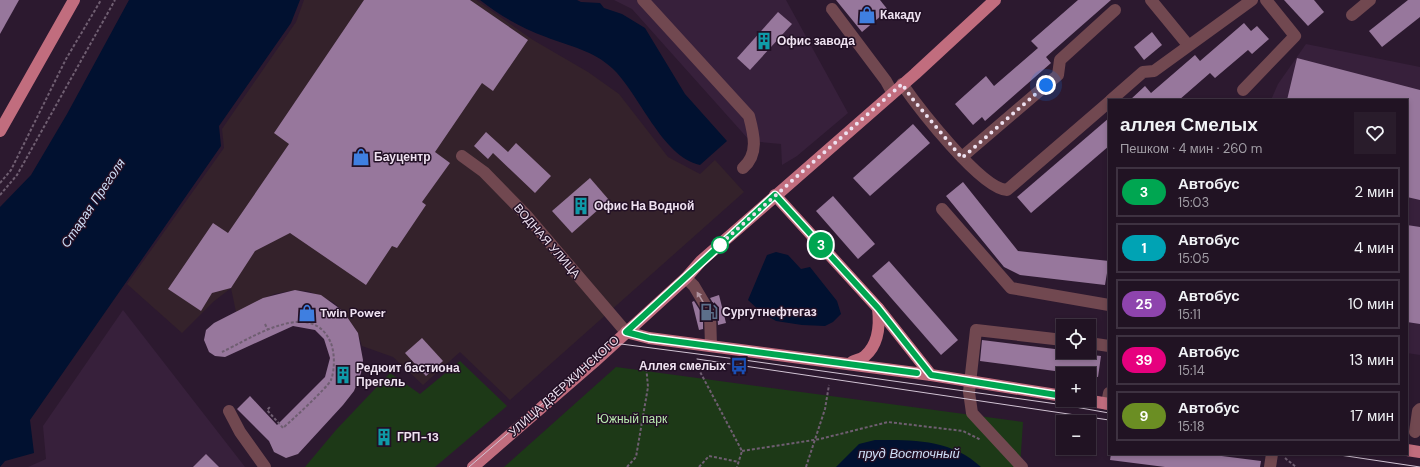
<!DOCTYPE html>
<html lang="ru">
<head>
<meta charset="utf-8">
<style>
	body { margin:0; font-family:"DM Sans",sans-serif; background:#291c2b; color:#f1f3f6; height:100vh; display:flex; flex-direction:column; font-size:15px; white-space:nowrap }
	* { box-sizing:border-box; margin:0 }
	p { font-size:13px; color:#a29ea6 }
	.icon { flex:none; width:22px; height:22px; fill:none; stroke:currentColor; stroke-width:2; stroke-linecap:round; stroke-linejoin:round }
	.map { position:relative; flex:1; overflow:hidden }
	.drawer { position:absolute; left:1108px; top:99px; width:300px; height:356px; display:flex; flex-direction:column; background:#211323; border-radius:0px; box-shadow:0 2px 6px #0003,0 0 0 1px #3e3241 }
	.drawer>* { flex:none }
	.badge { padding:0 8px; border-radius:13px; font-size:14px; line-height:26px }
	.buttons { position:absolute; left:1056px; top:319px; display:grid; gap:8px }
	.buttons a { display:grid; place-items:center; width:40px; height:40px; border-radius:0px; background:#211323; box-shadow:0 2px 6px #0003,0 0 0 1px #3e3241; font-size:20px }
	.you { position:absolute; width:20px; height:20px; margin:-10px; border:3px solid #fff; border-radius:50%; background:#1a73e8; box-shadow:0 0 0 6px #1a73e833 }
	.map>.badge { position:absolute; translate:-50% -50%; box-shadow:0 0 0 2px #fff }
	.round { display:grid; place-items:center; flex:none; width:42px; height:42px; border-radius:0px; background:#291c2b }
	.overview { display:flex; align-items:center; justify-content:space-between; height:68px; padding:0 12px }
	h1 { font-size:19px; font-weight:700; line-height:30px }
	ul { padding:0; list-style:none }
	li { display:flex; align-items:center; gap:12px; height:50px; margin:0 8px 6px; padding:0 4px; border:2px solid #3e3241; border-radius:0px }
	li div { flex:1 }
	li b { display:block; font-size:15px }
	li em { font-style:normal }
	li .badge { min-width:44px; font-weight:700; text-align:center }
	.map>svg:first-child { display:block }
</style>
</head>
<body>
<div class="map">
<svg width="1420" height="467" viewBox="0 0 1420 467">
	<rect width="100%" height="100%" fill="#2c192f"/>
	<path fill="#34222b" d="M304,0H476L533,40L588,72L619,94L668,157L700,174L715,160L744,192L510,400L460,352L423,385L393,357L362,346L358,333L343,311L333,302L308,291L295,290L274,294L236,312L231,288L213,302L182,333L127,284L224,148L222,129L296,22Z"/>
	<g fill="#37203b">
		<path d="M614,0H786L848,113L797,156L782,165L781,144L750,141L632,9Z"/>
		<path d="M1306,44L1420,67V355L1407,353V100H1271L1278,84Z"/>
		<path d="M123,310L245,467H28L46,459L43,426Z"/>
	</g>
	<g fill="#1d3917">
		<path d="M460,361L507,406L435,467H305L336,430L390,373L420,394Z"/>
		<path d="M616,367L1023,422L1020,467H504Z"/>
	</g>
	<g fill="#011130">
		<path d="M129,0H300L291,23L219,126L221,146L30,420L34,453L5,461L0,467V207L31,175L67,114Z"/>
		<path d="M480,0H577L581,2L600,3L604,8L622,14L645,28L685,94L727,141L700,165C662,157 639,93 612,68C594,51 569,46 546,37C522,28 500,16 480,0Z"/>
		<path d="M776,252L788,255L801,269L810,267L837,301L841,314L833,322L825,326L802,325L776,321L762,313L748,300L767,255Z"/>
		<path d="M875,440C914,440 951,439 981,467H836L859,444Z"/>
	</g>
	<g fill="#97779c">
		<path d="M0,0H19L0,34Z"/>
		<path d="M364,0H470L528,40L493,91L482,83L435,152L450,163L422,202L426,205L397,248L392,246L366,285L290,233L255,251L231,288L212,293L201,311L168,289L213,223L228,233L289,144L274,133Z"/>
		<path d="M836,0H880L888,10L862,32Z"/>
		<path d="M1078,0H1111L1046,57L1051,63L985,121L982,117L973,125L955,104L986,76L994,86L1038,48L1031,41Z"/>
		<path d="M1284,0H1314L1324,12L1308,26Z"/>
		<path d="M1408,0H1420V17L1382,47L1369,31Z"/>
		<path d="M778,12L792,24L750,70L737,58Z"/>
		<path d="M1244,23L1251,31L1257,26L1269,39L1252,54L1248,50L1215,78L1210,73L1179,100H1130L1145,86L1151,93L1195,55L1200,61Z"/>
		<path d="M1152,32L1162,45L1144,60L1134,47Z"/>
		<path d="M1297,58L1420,90V200L1407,197V100H1287Z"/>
		<path d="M1109,118V146L1031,213L1017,197Z"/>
		<path d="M913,124L930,143L870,196L853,178Z"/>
		<path d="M486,132L508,152L516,143L551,176L535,193L493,153L488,159L474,146Z"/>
		<path d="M590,178L609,200L572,233L552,211Z"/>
		<path d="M963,182L1018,251L1109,261L1105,285L1020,275L1004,267L946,196Z"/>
		<path d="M833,196L875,244L858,259L816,211Z"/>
		<path d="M1407,225L1420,227V324L1407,322Z"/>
		<path d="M889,261L958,340L941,355L872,276Z"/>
		<path d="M295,290L321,295L343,311L358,333L363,360L361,373L354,391L343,405L298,454L286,458L274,452L269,441L237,409L250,396L277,425L325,377L330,358L324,339L315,330L293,326L225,357L215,356L209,352L204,340L206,330L214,323L263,298Z"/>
		<path d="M719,295L726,323L718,325L717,310L710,298Z"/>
		<path d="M694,301L703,315V329L699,330L692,302Z"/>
		<path d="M422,338L443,361L426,376L405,353Z"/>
		<path d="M982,340L1063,350V352L1101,356L1098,377L1089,376V374H1077L980,361Z"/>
		<path d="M206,454L219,467H193Z"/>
		<path d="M1111,454H1206L1261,461L1260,467H1165L1110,460Z"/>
	</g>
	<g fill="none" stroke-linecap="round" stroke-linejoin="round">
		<g stroke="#6f5e71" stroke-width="2" stroke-dasharray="3 2" stroke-linecap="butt">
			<path d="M0,183L11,170L66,59L101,0"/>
			<path d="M0,195L17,175L115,0"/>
			<path d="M265,324L268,330"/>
			<path d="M222,352C250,339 310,298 330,341C335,351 335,370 331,380C327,388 292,420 283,428L267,410L271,406"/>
			<path d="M698,368L742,451L737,467"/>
			<path d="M740,371L741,360"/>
			<path d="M742,451L820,439L888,422L963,431L981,440"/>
			<path d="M1285,458L1296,467"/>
			<path d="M627,467L636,457L648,387L646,365"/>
			<path d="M699,467L709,456L739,462"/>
			<path d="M806,467L825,409L829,385"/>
		</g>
		<g stroke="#714850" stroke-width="12">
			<path d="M643,0L749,116C754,135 759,154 743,168"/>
			<path d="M1151,0L1188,45"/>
			<path d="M832,9L886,81L892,92"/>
			<path d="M1352,15L1370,0"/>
			<path d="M902,84C918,107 981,189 1007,190L1109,102"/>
			<path d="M1243,90L1295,36L1266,0"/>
			<path d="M1111,100L1143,72L1154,71L1252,0"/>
			<path d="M462,156L484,172L526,215L626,332"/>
			<path d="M962,157L1058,75L1060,60L1115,10"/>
			<path d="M942,209L1011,288L1109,305"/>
			<path d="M686,278L694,286L710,313L711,346"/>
			<path d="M1089,343L1109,346"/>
			<path d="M1107,404L1109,393"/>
			<path d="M229,411L240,432L265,467"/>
			<path d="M1415,432L1418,411L1420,409"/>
			<path d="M1022,467L972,413L969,392L976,330L1063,340"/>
			<path d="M1270,467L1272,454"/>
		</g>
		<g stroke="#c16d7e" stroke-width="12">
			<path d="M0,131L74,0"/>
			<path d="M775,195L878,308L931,375"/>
			<path d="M626,332L649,338L931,375L1063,396"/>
			<path d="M851,363C854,360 861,360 865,356C879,344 880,325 878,308"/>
			<path d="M1085,400L1109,404"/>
			<path d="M1407,450L1420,452"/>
			<path d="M473,467L594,362L686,278L701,261L915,74L995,0"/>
		</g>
		<g stroke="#d2c4d4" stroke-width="1">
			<path d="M697,359L1109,420"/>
			<path d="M1333,454L1420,467"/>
			<path d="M469,467L602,352L621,344L744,360L1064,405L1109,413"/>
		</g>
	</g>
	<defs><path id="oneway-solid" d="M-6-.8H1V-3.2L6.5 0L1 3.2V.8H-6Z"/></defs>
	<use fill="#b094a0" href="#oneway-solid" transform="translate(700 297) rotate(-121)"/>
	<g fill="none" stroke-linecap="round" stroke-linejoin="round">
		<g stroke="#fff" stroke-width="9">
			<path id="line" d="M917,373L649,338L626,332L775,195L878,308L931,375L1063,396"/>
		</g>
		<use href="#line" stroke="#00a651" stroke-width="6"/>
		<path stroke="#eee1f0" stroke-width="4" stroke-dasharray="0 7.2" d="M720,245L718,246L902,84L911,97L962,158L1046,85"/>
	</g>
	<defs>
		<g id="shop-bare" transform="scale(1.38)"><path d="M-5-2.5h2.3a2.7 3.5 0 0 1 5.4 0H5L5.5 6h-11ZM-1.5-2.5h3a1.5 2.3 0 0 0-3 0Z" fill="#3f7fe0" stroke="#221025" stroke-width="2.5" paint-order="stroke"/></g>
		<g id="building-bare" transform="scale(1.38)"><path d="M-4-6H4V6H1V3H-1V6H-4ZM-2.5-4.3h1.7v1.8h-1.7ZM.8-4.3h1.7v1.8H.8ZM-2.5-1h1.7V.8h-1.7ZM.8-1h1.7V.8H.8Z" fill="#0f9aa8" stroke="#221025" stroke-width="2.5" paint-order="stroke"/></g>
		<g id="fuel-bare" transform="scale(1.38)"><path d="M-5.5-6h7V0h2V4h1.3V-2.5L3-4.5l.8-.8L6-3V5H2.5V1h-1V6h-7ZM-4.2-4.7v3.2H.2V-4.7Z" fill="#5c6f8a" stroke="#221025" stroke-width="2.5" paint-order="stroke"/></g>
		<g id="bus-bare" transform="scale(1.38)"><path d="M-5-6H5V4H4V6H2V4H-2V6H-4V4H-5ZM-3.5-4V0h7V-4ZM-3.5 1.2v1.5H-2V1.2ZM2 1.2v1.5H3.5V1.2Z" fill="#1a4fb4" stroke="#221025" stroke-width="2.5" paint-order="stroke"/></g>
	</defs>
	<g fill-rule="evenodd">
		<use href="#shop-bare" x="867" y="15"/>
		<use href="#building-bare" x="764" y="41"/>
		<use href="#shop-bare" x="361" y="157"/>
		<use href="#building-bare" x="581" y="206"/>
		<use href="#fuel-bare" x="709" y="312"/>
		<use href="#shop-bare" x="307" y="313"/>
		<use href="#bus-bare" x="739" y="366"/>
		<use href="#building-bare" x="343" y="375"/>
		<use href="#building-bare" x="384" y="437"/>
	</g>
	<circle fill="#fff" stroke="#00a651" stroke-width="2" cx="720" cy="245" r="8"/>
	<g text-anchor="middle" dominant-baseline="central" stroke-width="3" stroke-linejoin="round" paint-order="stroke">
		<g font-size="12" font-weight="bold" fill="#eee1f0" stroke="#221025" text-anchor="start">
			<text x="880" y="15">Какаду</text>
			<text x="777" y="41">Офис завода</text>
			<text x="374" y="157">Бауцентр</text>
			<text x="594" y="206">Офис На Водной</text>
			<text x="722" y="312">Сургутнефтегаз</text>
			<text x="320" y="313">Twin Power</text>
			<text x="726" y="366" text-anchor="end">Аллея смелых</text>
			<text x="356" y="368">Редюит бастиона<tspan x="356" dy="14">Прегель</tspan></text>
			<text x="397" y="437">ГРП-13</text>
		</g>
		<g font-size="12" fill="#eee1f0" stroke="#221025">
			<text transform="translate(547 241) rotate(49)">ВОДНАЯ УЛИЦА</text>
			<text transform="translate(564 386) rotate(-42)">УЛИЦА ДЗЕРЖИНСКОГО</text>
		</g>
		<g font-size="12" fill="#b8eaae" stroke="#221025">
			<text x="632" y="419">Южный парк</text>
		</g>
		<g font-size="13" font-style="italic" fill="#cedff8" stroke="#221025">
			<text transform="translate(93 203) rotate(-56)">Старая Преголя</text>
			<text x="909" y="453">пруд Восточный</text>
		</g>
	</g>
</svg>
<div class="buttons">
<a><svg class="icon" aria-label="locate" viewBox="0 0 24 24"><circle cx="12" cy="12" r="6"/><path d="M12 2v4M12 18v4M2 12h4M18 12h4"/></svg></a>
<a>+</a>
<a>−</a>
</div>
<div class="you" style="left:1046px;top:85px"></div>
<b class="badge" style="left:821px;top:245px;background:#00a651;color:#fff">3</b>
<section class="drawer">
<div class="overview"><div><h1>аллея Смелых</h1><p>Пешком · 4 мин · 260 m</p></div><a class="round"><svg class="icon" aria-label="heart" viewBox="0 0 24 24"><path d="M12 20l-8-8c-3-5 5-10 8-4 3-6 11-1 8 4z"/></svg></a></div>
<ul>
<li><span class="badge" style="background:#00a651;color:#fff">3</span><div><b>Автобус</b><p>15:03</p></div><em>2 мин</em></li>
<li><span class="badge" style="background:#00a3b4;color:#fff">1</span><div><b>Автобус</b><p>15:05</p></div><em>4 мин</em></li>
<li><span class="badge" style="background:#8e44ad;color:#fff">25</span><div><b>Автобус</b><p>15:11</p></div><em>10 мин</em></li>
<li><span class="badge" style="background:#e6007e;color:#fff">39</span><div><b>Автобус</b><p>15:14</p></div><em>13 мин</em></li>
<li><span class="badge" style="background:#6b8e23;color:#fff">9</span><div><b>Автобус</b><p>15:18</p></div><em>17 мин</em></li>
</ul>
</section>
</div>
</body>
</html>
